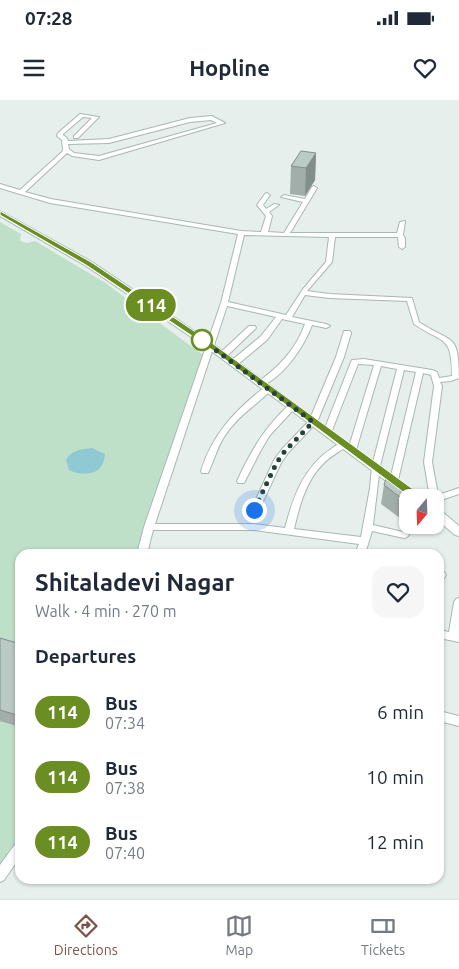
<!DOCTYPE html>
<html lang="en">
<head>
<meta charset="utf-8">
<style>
	body { margin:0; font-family:Ubuntu,sans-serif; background:#f6f6f7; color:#1f2937; height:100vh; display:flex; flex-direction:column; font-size:19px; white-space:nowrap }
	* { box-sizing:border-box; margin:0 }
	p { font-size:16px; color:#747a83 }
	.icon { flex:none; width:28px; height:28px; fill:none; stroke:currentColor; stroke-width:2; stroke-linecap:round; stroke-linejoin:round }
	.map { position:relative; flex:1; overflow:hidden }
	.panel { position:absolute; left:15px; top:449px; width:429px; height:335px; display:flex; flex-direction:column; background:#fff; border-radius:15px; box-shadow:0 1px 4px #0004 }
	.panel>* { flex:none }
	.badge { padding:0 10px; border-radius:16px; font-size:18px; line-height:32px }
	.needle { width:32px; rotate:199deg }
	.buttons { position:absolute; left:399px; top:389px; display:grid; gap:10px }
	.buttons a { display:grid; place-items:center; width:45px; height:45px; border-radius:10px; background:#fff; box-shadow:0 1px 4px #0004; font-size:25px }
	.you { position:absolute; width:25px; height:25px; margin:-12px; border:4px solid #fff; border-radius:50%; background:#1a73e8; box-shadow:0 0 0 8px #1a73e833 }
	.map>.badge { position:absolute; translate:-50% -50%; box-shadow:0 0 0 2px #fff }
	h2 { padding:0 20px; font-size:19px; line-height:45px }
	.round { display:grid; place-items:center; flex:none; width:52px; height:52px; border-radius:15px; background:#f6f6f7 }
	.overview { display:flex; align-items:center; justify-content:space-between; height:85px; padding:0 20px }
	h1 { font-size:24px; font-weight:700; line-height:38px }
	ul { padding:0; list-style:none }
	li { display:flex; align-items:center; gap:15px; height:65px; padding:0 20px }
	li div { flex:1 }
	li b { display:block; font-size:19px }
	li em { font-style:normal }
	li .badge { min-width:55px; font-weight:700; text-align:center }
	.status { display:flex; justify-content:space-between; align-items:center; height:35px; padding:0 25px; background:#fff; direction:ltr }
	.status svg { height:14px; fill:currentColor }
	header { display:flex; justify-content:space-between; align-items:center; height:65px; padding:0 20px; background:#fff; font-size:22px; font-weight:700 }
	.tabs { display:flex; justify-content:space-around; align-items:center; height:70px; border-top:1px solid #e0e1e3; background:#fff; font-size:14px; color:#747a83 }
	.tabs a { display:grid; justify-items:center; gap:2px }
	.tabs .selected { color:#7f5249 }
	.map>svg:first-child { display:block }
</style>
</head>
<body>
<div class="status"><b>07:28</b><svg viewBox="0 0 49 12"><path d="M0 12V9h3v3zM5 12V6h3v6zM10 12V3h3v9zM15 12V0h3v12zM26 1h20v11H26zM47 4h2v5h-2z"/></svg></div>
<header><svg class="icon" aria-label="menu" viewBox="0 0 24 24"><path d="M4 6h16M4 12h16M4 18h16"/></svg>Hopline<svg class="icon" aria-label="heart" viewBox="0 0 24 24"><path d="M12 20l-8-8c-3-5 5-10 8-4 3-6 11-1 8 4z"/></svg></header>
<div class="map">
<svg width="459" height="799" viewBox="0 0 459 799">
	<rect width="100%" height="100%" fill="#e6efeb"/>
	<path fill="#bfe0c8" d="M0,122L21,134L20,141L27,143L35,141L104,182L203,255L150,409L140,454H20V742L0,777Z"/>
	<path fill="#8ec9d4" d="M92,348L105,354C104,374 86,378 69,370L66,360C71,350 82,349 92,348Z"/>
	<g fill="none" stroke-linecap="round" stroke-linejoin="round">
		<g stroke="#a8b8b2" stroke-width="2">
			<g id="street">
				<path d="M80,14L99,17L78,38H74V36L92,18L83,17L63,34V35L67,38L68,41L109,39L190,18L212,16L225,23L99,60L72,56L67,53L25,92L51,99L241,131L261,132L266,116L257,105L265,94L267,93L270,95L263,105L266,109L274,104L279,105L269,112L272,116L268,132L284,133L303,102L281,97L284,95L305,99L312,87L314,86L317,88L290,133H397L400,122L405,121L403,135L405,138V147L402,149L399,147L398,137H335L332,162L307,191L329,194L412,198L419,222C452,244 459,232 459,278L451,281L440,282L442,286L432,362L438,395L459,388V394L435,402V398H430L424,362L434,286L431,275L423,273L398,380L394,383L390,380L416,272L404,270L380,366L373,425L407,433L409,435L407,437L404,438L372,431L365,454H355L359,444L254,430H153L147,454H137L144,427L221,203L238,134L50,103L0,88V84L20,90L62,52L63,50L62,40L57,36L58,33ZM211,20L217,23L99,56L74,53L69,49L68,44L109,43L190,22ZM244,135L329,137L326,162L303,189L286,215L228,202ZM305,195L329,198L407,201L414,224C443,244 452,234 452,276L439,278L437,272L432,270L364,259L352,260L351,262L323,333L327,336L331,333L358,264L374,265L348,350L352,353L356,350L381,266L397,269L372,366L370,388L361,437L294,429C299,407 306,381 322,365C329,357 339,352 347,346L348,344L347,342L344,341C339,343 335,346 331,349C304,367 293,397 285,428L254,424H155L227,206L276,217L261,236L231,261L230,263L234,265H237L267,240L282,219L305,224C296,249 280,266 258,282L257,284L261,286C283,278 304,247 312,225L326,228L330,226L326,224L292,217Z"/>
				<path d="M249,226H255L256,228L226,257H220V253Z"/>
				<path d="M344,231H350L351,233L344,257L317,322L288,353L281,363L258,412H252L251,410L274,360L282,349L309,321L336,257Z"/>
				<path d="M265,287H271L272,289C256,306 238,315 224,337C217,348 214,361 208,373H202L201,371C212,335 235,310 265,287Z"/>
				<path d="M289,305H292L296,307L270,335L261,350L244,383H238L237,381C251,351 264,328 289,305Z"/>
				<path d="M441,471L444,472L446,475L442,481L439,482V472Z"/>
				<path d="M459,498V542L439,538V530L449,532L454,502L456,499Z"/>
				<path d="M439,611L459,616V626L439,621Z"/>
				<path d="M20,741V757L4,780L0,782V765L16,743Z"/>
			</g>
		</g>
		<g stroke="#a4bbb3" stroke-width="2">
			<g id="secondary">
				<path d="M0,111L92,162L212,243L422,398H409L206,247L86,166L0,116Z"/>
				<path d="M435,408L439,409L459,426V436L455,435L435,418Z"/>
			</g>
		</g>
		<use href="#street" fill="#fff" fill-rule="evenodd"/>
		<use href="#secondary" fill="#fff" fill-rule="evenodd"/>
	</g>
	<g fill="#a1aea9">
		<path d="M316,53L315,80L305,96L290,94L291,66Z"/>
		<path d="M384,385L408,398V424L381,404Z"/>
		<path d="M408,425H429L417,432Z"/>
		<path d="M0,538L20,544V627L0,621Z"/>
	</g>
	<g fill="#838d89">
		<path d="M316,53L315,80L305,96L306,68Z"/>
		<path d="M419,425H429L417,432Z"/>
	</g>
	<g fill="#bbcac4" stroke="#838d89">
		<path d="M301,51L316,53L306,68L291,66Z"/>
		<path d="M388,372L422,398H408V403L384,385Z"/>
		<path d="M365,450L380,454H364Z"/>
		<path d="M0,538L20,544V616L0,610Z"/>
	</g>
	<path fill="#6b8e23" stroke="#fff" d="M0,111L91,162L212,243L421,395V400H414L207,246L86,165L0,115Z"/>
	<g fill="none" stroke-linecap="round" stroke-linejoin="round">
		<path stroke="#24423a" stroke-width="5" stroke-dasharray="0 9" d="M202,240L313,322L285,351L277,362L254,410"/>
	</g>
	<circle fill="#fff" stroke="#6b8e23" stroke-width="2.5" cx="202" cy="240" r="10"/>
</svg>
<div class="buttons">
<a><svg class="needle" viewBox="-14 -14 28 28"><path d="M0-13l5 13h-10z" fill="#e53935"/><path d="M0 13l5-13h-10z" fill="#747a83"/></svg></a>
</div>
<div class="you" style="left:254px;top:410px"></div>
<b class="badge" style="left:151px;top:205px;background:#6b8e23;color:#fff">114</b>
<section class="panel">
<div class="overview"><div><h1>Shitaladevi Nagar</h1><p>Walk · 4 min · 270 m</p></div><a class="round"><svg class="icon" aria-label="heart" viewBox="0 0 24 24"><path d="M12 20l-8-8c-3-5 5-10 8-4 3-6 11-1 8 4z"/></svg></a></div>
<h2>Departures</h2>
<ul>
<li><span class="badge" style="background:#6b8e23;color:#fff">114</span><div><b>Bus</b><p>07:34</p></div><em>6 min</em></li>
<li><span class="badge" style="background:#6b8e23;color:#fff">114</span><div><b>Bus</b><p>07:38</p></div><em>10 min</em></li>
<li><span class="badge" style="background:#6b8e23;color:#fff">114</span><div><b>Bus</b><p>07:40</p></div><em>12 min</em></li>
</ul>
</section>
</div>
<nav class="tabs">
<a class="selected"><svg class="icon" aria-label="directions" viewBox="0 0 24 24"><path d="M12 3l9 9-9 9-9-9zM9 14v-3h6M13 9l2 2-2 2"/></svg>Directions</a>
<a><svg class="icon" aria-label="map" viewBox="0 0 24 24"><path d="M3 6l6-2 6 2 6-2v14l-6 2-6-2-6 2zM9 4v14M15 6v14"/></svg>Map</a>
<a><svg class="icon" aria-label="tickets" viewBox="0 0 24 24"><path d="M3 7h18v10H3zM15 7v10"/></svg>Tickets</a>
</nav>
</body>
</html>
